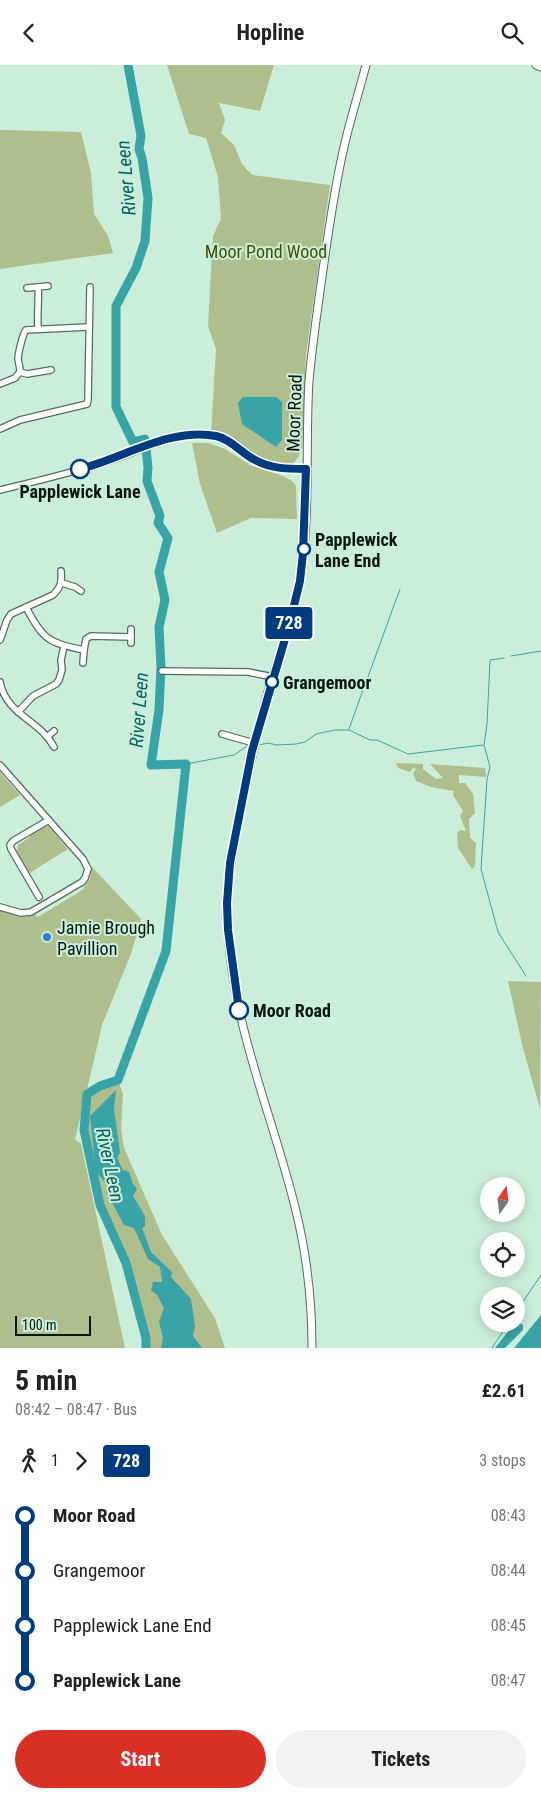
<!DOCTYPE html>
<html lang="en">
<head>
<meta charset="utf-8">
<style>
	body { margin:0; font-family:"Roboto Condensed",sans-serif; background:#f2f2f2; color:#222; height:100vh; display:flex; flex-direction:column; font-size:19px; white-space:nowrap }
	* { box-sizing:border-box; margin:0 }
	p { font-size:16px; color:#767676 }
	.icon { flex:none; width:28px; height:28px; fill:none; stroke:currentColor; stroke-width:2; stroke-linecap:round; stroke-linejoin:round }
	.map { position:relative; height:1283px; overflow:hidden }
	.details { display:flex; flex-direction:column; background:#fff; flex:1 }
	.details>* { flex:none }
	.badge { padding:0 10px; border-radius:4px; font-size:18px; line-height:32px }
	.needle { width:32px; rotate:14deg }
	.tools { position:absolute; left:480px; top:1112px; display:grid; gap:10px }
	.tools a { display:grid; place-items:center; width:45px; height:45px; border-radius:50%; background:#fff; box-shadow:0 2px 12px #0003; font-size:25px }
	.scale { position:absolute; left:15px; bottom:12px; width:76px; box-sizing:border-box; padding-left:5px; border:2px solid #0a1710; border-top:0; font-size:14px; line-height:18px; white-space:nowrap; color:#0a1710; -webkit-text-stroke:4px #cbeeda; paint-order:stroke }
	.map>.badge { position:absolute; translate:-50% -50%; box-shadow:0 0 0 2px #fff }
	.legs { display:flex; align-items:center; gap:8px; height:55px; padding:0 15px; font-size:16px }
	.legs p { margin-inline-start:auto }
	.summary { display:flex; align-items:center; justify-content:space-between; height:85px; padding:0 15px }
	h1 { font-size:28px; font-weight:700; line-height:38px }
	.primary-button { display:flex; gap:10px; margin-top:auto; padding:10px 15px }
	.primary-button a { flex:1; height:58px; border-radius:30px; background:#d93025; color:#fff; font-size:20px; font-weight:700; line-height:58px; text-align:center }
	.primary-button a+a { background:#f2f2f2; color:#222 }
	ul { padding:0 15px; list-style:none }
	li { display:flex; align-items:center; gap:18px; height:55px; font-size:19px }
	li i { display:grid; place-items:center; width:8px; height:100%; margin:0 6px; background:currentColor }
	li i::after { content:''; width:12px; height:12px; margin:-6px; border:4px solid; border-radius:50%; background:#fff }
	li p { margin-inline-start:auto }
	li:first-child i { background:linear-gradient(#0000 50%,currentColor 0) }
	li:last-child i { background:linear-gradient(currentColor 50%,#0000 0) }
	header { display:flex; justify-content:space-between; align-items:center; height:65px; padding:0 15px; background:#fff; font-size:22px; font-weight:700 }
	.map>svg:first-child { display:block }
</style>
</head>
<body>
<header><svg class="icon" aria-label="back" viewBox="0 0 24 24"><path d="M15 5l-7 7 7 7"/></svg>Hopline<svg class="icon" aria-label="search" viewBox="0 0 24 24"><circle cx="10" cy="10" r="6"/><path d="M15 15l6 6"/></svg></header>
<div class="map">
<svg width="541" height="1283" viewBox="0 0 541 1283">
	<rect width="100%" height="100%" fill="#cbeeda"/>
	<g fill="#aebe8c">
		<path d="M167,0H274L260,46L219,38L225,55L221,68L234,80L242,99L252,110L330,120L306,289L302,382L299,391L292,400C258,404 242,371 211,368L216,284L208,261L213,171L221,154L218,112L206,73L189,69Z"/>
		<path d="M0,65L81,67L91,108L94,149L108,171L113,188L0,204Z"/>
		<path d="M192,378H208L225,384L250,400L283,411L292,416L296,421L297,454L251,453L217,468L200,419Z"/>
		<path d="M396,698L423,699V704L436,714L443,713L430,699L485,703L486,712L459,710V718H465L473,729L475,748L469,754L470,773L476,778L475,801L472,804L458,783L457,768L460,765L466,766L460,751L463,746L453,730L454,726L431,722L416,716L413,708L416,704L413,703L410,707L398,703Z"/>
		<path d="M0,707L20,730L0,742Z"/>
		<path d="M46,761L49,762L68,784L28,809L17,787L18,780L30,772V769Z"/>
		<path d="M92,802L141,854L131,889L102,960L86,1029L118,1015L123,1029L121,1064L124,1083L162,1170L215,1253L225,1283H146V1273L126,1198L100,1140L84,1065L86,1029L75,1074L81,1079L125,1283H0V846L23,852L36,850L38,852L84,824V822L90,814Z"/>
		<path d="M508,916L541,917L540,1044L522,979Z"/>
	</g>
	<g fill="#39a4a7">
		<path d="M243,332H276L282,337V375L276,382L242,359L238,338Z"/>
		<path d="M116,1025L114,1044L120,1087L117,1093L123,1105L129,1107L133,1119L137,1124L133,1131L145,1151V1161L142,1163L151,1187L172,1207L171,1212L191,1234L195,1261L193,1271L202,1283H161L163,1273L159,1257L164,1243L157,1230L151,1225L153,1217H162L160,1202L148,1194L134,1163L124,1160L106,1126L110,1124L96,1106L90,1051Z"/>
		<path d="M541,1250V1283H514Z"/>
		<path d="M519,1258L523,1260V1265L505,1283H495L514,1259Z"/>
	</g>
	<g fill="none" stroke-linecap="round" stroke-linejoin="round">
		<g stroke="#39a4a7" stroke-width="1">
			<path d="M511,591L541,586"/>
			<path d="M504,593L490,595L487,659L484,680L490,702L487,714L481,804L498,867L526,911"/>
			<path d="M365,620L400,524"/>
			<path d="M349,664L363,625"/>
			<path d="M258,680L269,678L276,680L296,679L305,677L316,669L335,665H349L370,675H377L408,689L483,680"/>
			<path d="M186,699L234,690L247,681"/>
			<path d="M516,1247L541,1210"/>
			<path d="M492,1283L508,1259"/>
		</g>
		<path stroke="#39a4a7" stroke-width="9" d="M128,0L141,71L139,84L142,93L148,133L145,176L136,203L116,241V342L133,377L145,374L148,403L147,416L160,451L158,458L168,473L159,507L165,535L159,562L161,602L159,645L151,700L186,699L166,886L118,1015L100,1021L87,1029L84,1065L100,1140L126,1198L146,1273V1283"/>
		<g stroke="#4f6f5e" stroke-width="8">
			<g id="minor">
				<path d="M38,222C39,236 37,249 38,263"/>
				<path d="M27,223L48,221"/>
				<path d="M20,307L27,309L51,305"/>
				<path d="M0,319L15,313L20,307C20,303 19,299 18,294C18,289 23,268 26,265L88,262"/>
				<path d="M0,364L20,355L87,339L88,335L90,222"/>
				<path d="M0,425C33,417 67,409 99,399C135,389 166,369 205,370C229,371 241,390 261,398C276,404 291,403 306,404"/>
				<path d="M62,518L75,522L81,526"/>
				<path d="M26,542C43,575 49,578 84,585L86,574L91,571L131,572"/>
				<path d="M0,575L7,555L11,549L53,530C61,522 62,517 61,506"/>
				<path d="M131,578V564"/>
				<path d="M83,598L84,585"/>
				<path d="M162,606L248,607L273,612"/>
				<path d="M0,617C6,650 40,655 54,682"/>
				<path d="M18,647L33,631L56,619L59,615L62,605L61,595L64,581"/>
				<path d="M222,669L254,678"/>
				<path d="M48,671L54,666"/>
				<path d="M0,700L83,794L88,804L85,813L82,817L31,847L21,848L0,842"/>
				<path d="M39,832L11,784L10,780L13,776L49,755"/>
			</g>
		</g>
		<g stroke="#4f6f5e" stroke-width="9">
			<g id="major">
				<path d="M536,0L541,2"/>
				<path d="M312,1283C312,1237 307,1191 296,1146C273,1051 234,966 228,866C225,826 232,788 240,749C248,708 257,667 268,627C279,590 293,552 300,513C311,450 305,381 309,316C312,282 317,247 322,212C328,169 334,125 344,82C350,55 359,27 366,0"/>
			</g>
		</g>
		<use href="#minor" stroke="#fff" stroke-width="5.5"/>
		<use href="#major" stroke="#fff" stroke-width="7"/>
	</g>
	<g fill="none" stroke-linecap="round" stroke-linejoin="round">
		<g stroke="#fff" stroke-width="11">
			<path id="line-1" d="M80,404C123,393 171,362 216,371C231,374 241,388 255,395C271,404 289,404 306,404L303,488L300,516L290,557L252,686L230,798L227,838L228,865L239,945"/>
		</g>
		<use href="#line-1" stroke="#003b80" stroke-width="8"/>
	</g>
	<g fill="#fff" stroke="#003b80" stroke-width="2.5">
		<circle cx="80" cy="404" r="9"/>
		<circle cx="304" cy="484" r="6"/>
		<circle cx="272" cy="617" r="6"/>
		<circle cx="239" cy="945" r="9"/>
	</g>
	<circle fill="#307ccc" stroke="#cbeeda" stroke-width="2" cx="47" cy="872" r="5"/>
	<g text-anchor="middle" dominant-baseline="central" stroke-width="4" stroke-linejoin="round" paint-order="stroke">
		<g font-size="18" fill="#3f5100" stroke="#cbeeda">
			<text x="266" y="186">Moor Pond Wood</text>
		</g>
		<g font-size="18" fill="#0a1710" stroke="#cbeeda">
			<text transform="translate(294 348) rotate(-88)">Moor Road</text>
		</g>
		<g font-size="18" font-weight="bold" fill="#0a1710" stroke="#cbeeda" text-anchor="start">
			<text x="80" y="426" text-anchor="middle">Papplewick Lane</text>
			<text x="315" y="474">Papplewick<tspan x="315" dy="21">Lane End</tspan></text>
			<text x="283" y="617">Grangemoor</text>
			<text x="253" y="945">Moor Road</text>
		</g>
		<g font-size="18" fill="#0a1710" stroke="#cbeeda" text-anchor="start">
			<text x="57" y="862">Jamie Brough<tspan x="57" dy="21">Pavillion</tspan></text>
		</g>
		<g font-size="19" font-style="italic" fill="#056264" stroke="#cbeeda">
			<text transform="translate(126 113) rotate(-95)">River Leen</text>
			<text transform="translate(139 645) rotate(-86)">River Leen</text>
			<text transform="translate(110 1100) rotate(78)">River Leen</text>
		</g>
	</g>
</svg>
<div class="tools">
<a><svg class="needle" viewBox="-14 -14 28 28"><path d="M0-13l5 13h-10z" fill="#e53935"/><path d="M0 13l5-13h-10z" fill="#767676"/></svg></a>
<a><svg class="icon" aria-label="locate" viewBox="0 0 24 24"><circle cx="12" cy="12" r="6"/><path d="M12 2v4M12 18v4M2 12h4M18 12h4"/></svg></a>
<a><svg class="icon" aria-label="layers" viewBox="0 0 24 24"><path d="M12 4l9 5-9 5-9-5zM3 14l9 5 9-5"/></svg></a>
</div>
<div class="scale">100 m</div>
<b class="badge" style="left:289px;top:558px;background:#003b80;color:#fff">728</b>
</div>
<section class="details">
<div class="summary"><div><h1>5 min</h1><p>08:42 – 08:47 · Bus</p></div><b>£2.61</b></div>
<div class="legs"><svg class="icon" aria-label="walk" viewBox="0 0 24 24"><circle cx="13" cy="4" r="2"/><path d="M13 8l-2 6 4 7M11 14l-3 7M7 12l3-4h3l4 4"/></svg>1<svg class="icon" aria-label="forward" viewBox="0 0 24 24"><path d="M9 5l7 7-7 7"/></svg><b class="badge" style="background:#003b80;color:#fff">728</b><p>3 stops</p></div>
<ul>
<li><i style="color:#003b80"></i><b>Moor Road</b><p>08:43</p></li>
<li><i style="color:#003b80"></i><span>Grangemoor</span><p>08:44</p></li>
<li><i style="color:#003b80"></i><span>Papplewick Lane End</span><p>08:45</p></li>
<li><i style="color:#003b80"></i><b>Papplewick Lane</b><p>08:47</p></li>
</ul>
<div class="primary-button"><a>Start</a><a>Tickets</a></div>
</section>
</body>
</html>
